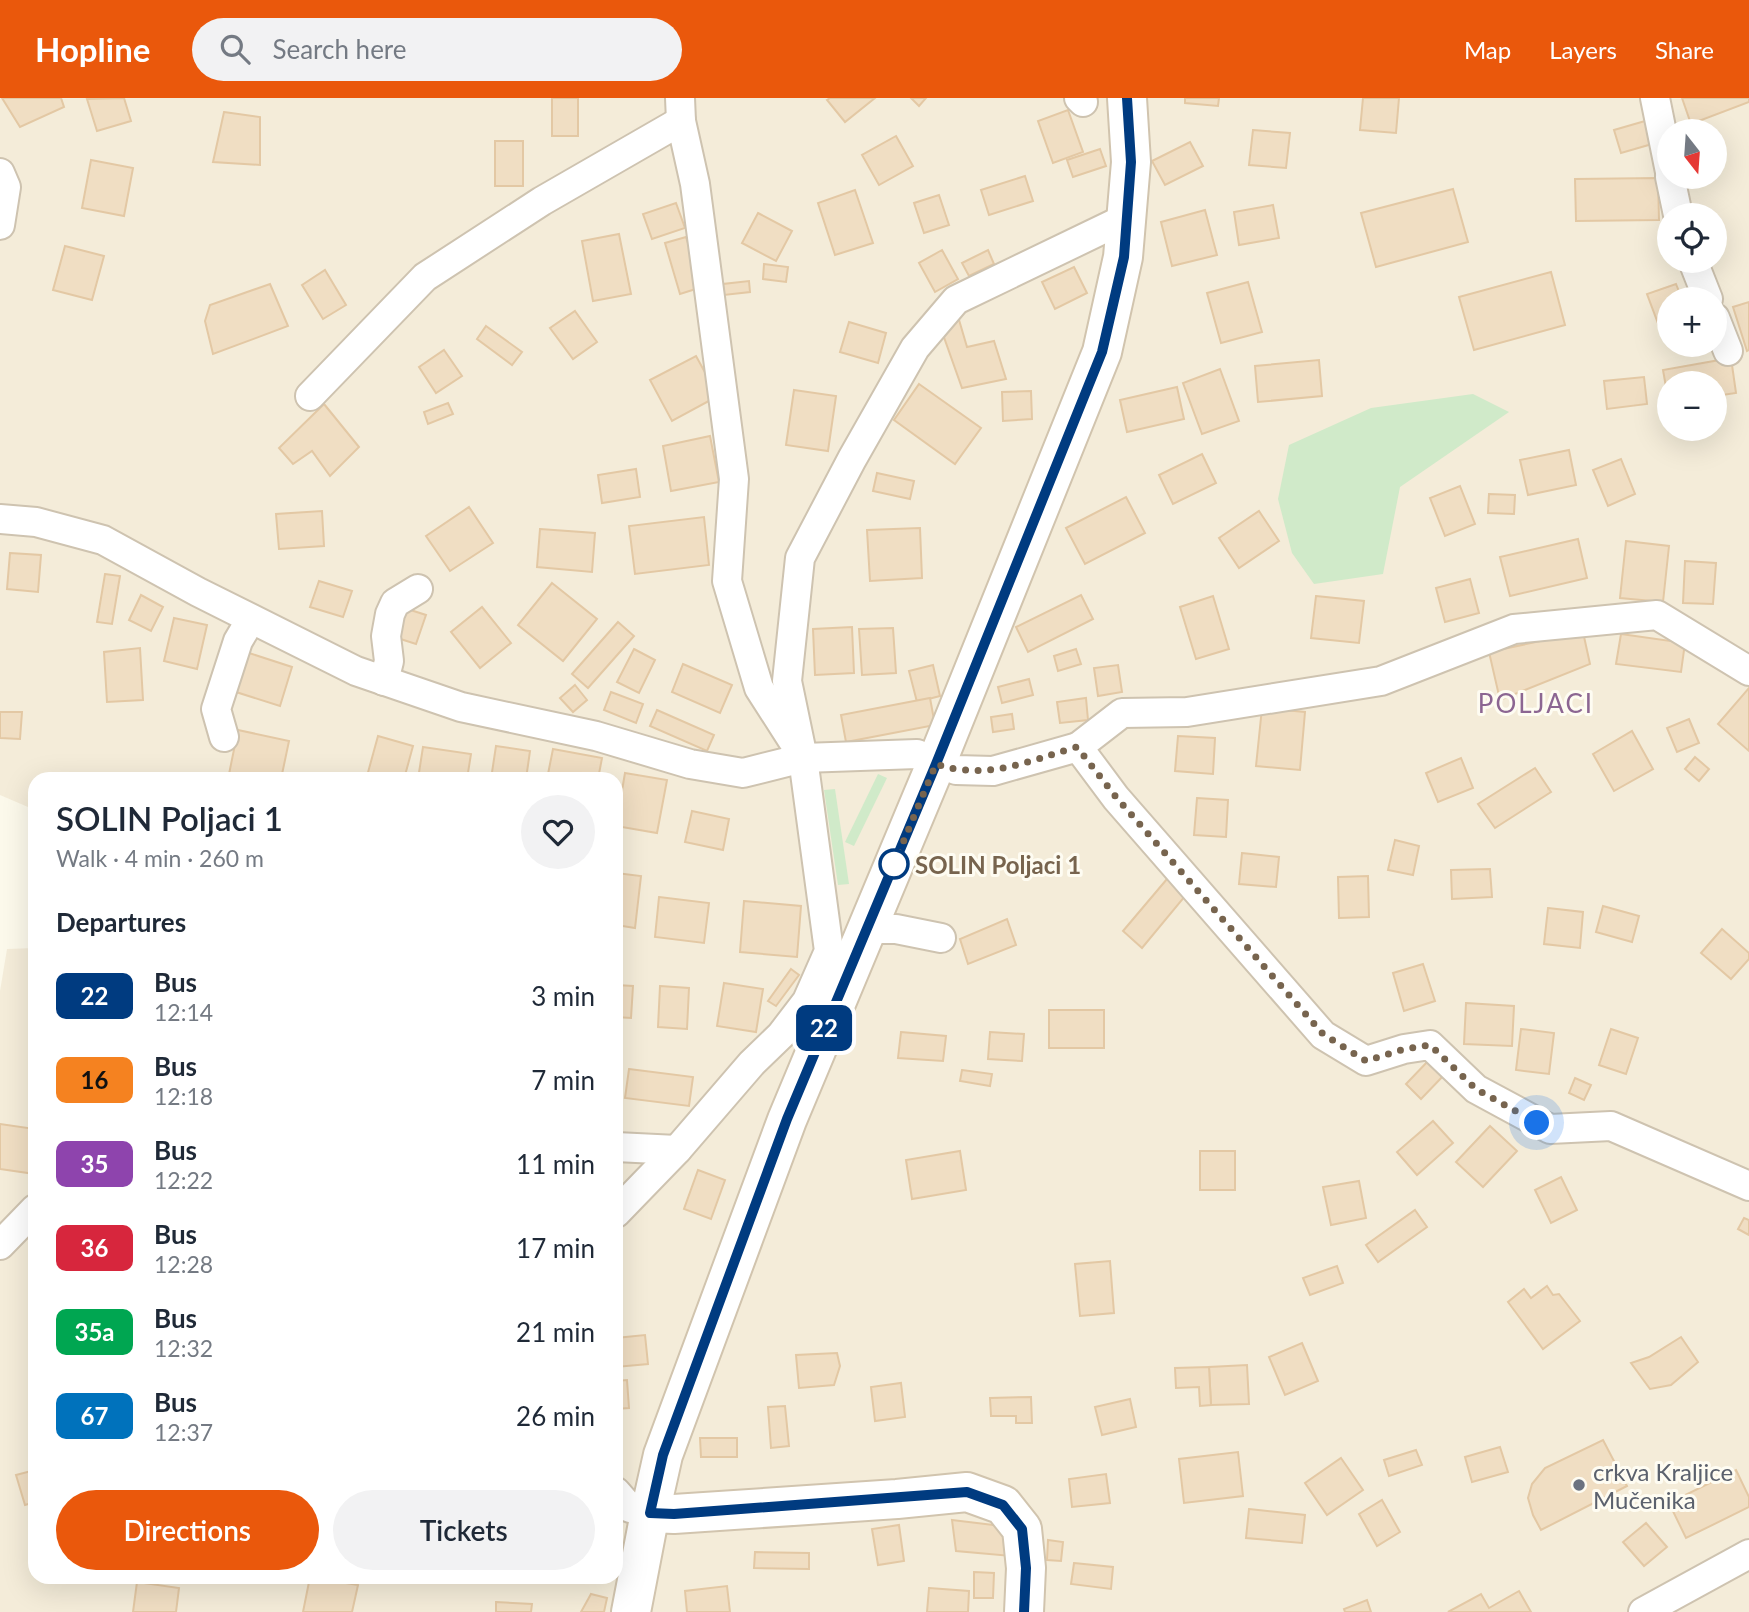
<!DOCTYPE html>
<html lang="en">
<head>
<meta charset="utf-8">
<style>
	body { margin:0; font-family:Lato,sans-serif; background:#f2f2f3; color:#1f2937; height:100vh; display:flex; flex-direction:column; font-size:26px; white-space:nowrap }
	* { box-sizing:border-box; margin:0 }
	p { font-size:23px; color:#747a83 }
	.icon { flex:none; width:38px; height:38px; fill:none; stroke:currentColor; stroke-width:2; stroke-linecap:round; stroke-linejoin:round }
	.map { position:relative; flex:1; overflow:hidden }
	.panel { position:absolute; left:28px; top:674px; width:595px; height:812px; display:flex; flex-direction:column; background:#fff; border-radius:21px; box-shadow:0 7px 28px #0002 }
	.panel>* { flex:none }
	.badge { padding:0 14px; border-radius:10px; font-size:24px; line-height:46px }
	.needle { width:46px; rotate:163deg }
	.tools { position:absolute; left:1657px; top:21px; display:grid; gap:14px }
	.tools a { display:grid; place-items:center; width:70px; height:70px; border-radius:50%; background:#fff; box-shadow:0 7px 28px #0002; font-size:35px }
	.you { position:absolute; width:35px; height:35px; margin:-18px; border:5px solid #fff; border-radius:50%; background:#1a73e8; box-shadow:0 0 0 10px #1a73e833 }
	.map>.badge { position:absolute; translate:-50% -50%; box-shadow:0 0 0 4px #fff }
	h2 { padding:0 28px; font-size:26px; line-height:63px }
	.round { display:grid; place-items:center; flex:none; width:74px; height:74px; border-radius:37px; background:#f2f2f3 }
	.head { display:flex; align-items:center; justify-content:space-between; height:119px; padding:0 28px }
	h1 { font-size:33px; font-weight:600; line-height:52px }
	.action { display:flex; gap:14px; margin-top:auto; padding:14px 28px }
	.action a { flex:1; height:80px; border-radius:42px; background:#ea580c; color:#fff; font-size:28px; font-weight:600; line-height:80px; text-align:center }
	.action a+a { background:#f2f2f3; color:#1f2937 }
	ul { padding:0; list-style:none }
	li { display:flex; align-items:center; gap:21px; height:84px; padding:0 28px }
	li div { flex:1 }
	li b { display:block; font-size:26px }
	li em { font-style:normal }
	li .badge { min-width:77px; font-weight:700; text-align:center }
	header { display:flex; align-items:center; gap:42px; box-sizing:border-box; height:98px; padding:0 35px; background:#ea580c; color:#fff }
	header strong { font-size:33px }
	nav { display:flex; gap:38px; margin-inline-start:auto; font-size:24px }
	.search { width:490px; height:63px; background:#f2f2f3; display:flex; align-items:center; gap:18px; box-sizing:border-box; padding:0 24px; border-radius:38px; color:#747a83; font-size:26px }
	.map>svg:first-child { display:block }
</style>
</head>
<body>
<header>
<strong>Hopline</strong>
<div class="search"><svg class="icon" aria-label="search" viewBox="0 0 24 24"><circle cx="10" cy="10" r="6"/><path d="M15 15l6 6"/></svg>Search here</div>
<nav><a>Map</a><a>Layers</a><a>Share</a></nav>
</header>
<div class="map">
<svg width="1749" height="1514" viewBox="0 0 1749 1514">
	<rect width="100%" height="100%" fill="#fcf9eb"/>
	<path fill="#f4ecd9" fill-rule="evenodd" d="M0,0H1749V1514H0V893L7,851L35,850V1479H616V681H35V712L0,697ZM1670,33H1715V79H1670ZM1670,117H1715V163H1670ZM1670,201H1715V247H1670ZM1670,285H1715V331H1670Z"/>
	<g fill="#d0eac9">
		<path d="M1473,296L1509,314L1400,389L1383,476L1314,486L1292,455L1278,401L1289,347L1371,310Z"/>
		<path d="M878,676L887,680L854,748L845,744Z"/>
		<path d="M835,691L849,786L838,787L824,692Z"/>
	</g>
	<g fill="#f0dec3" stroke="#e3c8a4" stroke-width="2">
		<path d="M2,0H61L64,9L20,29Z"/>
		<path d="M124,0L131,23L97,33L87,1Z"/>
		<rect x="552" y="0" width="26" height="38"/>
		<path d="M830,0H875L845,24L827,2Z"/>
		<path d="M911,0H926L919,8Z"/>
		<path d="M1185,0H1219L1218,8L1185,5Z"/>
		<path d="M1363,0H1399L1396,35L1360,32Z"/>
		<path d="M1682,0H1749V4L1691,26Z"/>
		<path d="M1068,12L1083,54L1053,65L1038,23Z"/>
		<path d="M224,14L260,19V67L213,64Z"/>
		<path d="M1645,23L1652,46L1621,55L1614,32Z"/>
		<path d="M1253,32L1290,35L1286,70L1249,67Z"/>
		<path d="M896,38L913,68L879,87L862,57Z"/>
		<rect x="495" y="43" width="28" height="45"/>
		<path d="M1190,44L1203,68L1165,87L1152,63Z"/>
		<path d="M1100,51L1106,68L1073,79L1067,62Z"/>
		<path d="M91,62L133,70L124,118L82,110Z"/>
		<path d="M1025,78L1033,103L989,117L981,92Z"/>
		<path d="M1658,80L1659,122L1576,123L1575,81Z"/>
		<path d="M1453,91L1468,144L1376,169L1361,115Z"/>
		<path d="M855,92L873,145L835,157L818,105Z"/>
		<path d="M939,97L949,127L924,135L914,105Z"/>
		<path d="M676,105L685,130L652,141L643,116Z"/>
		<path d="M1273,107L1279,140L1239,147L1234,114Z"/>
		<path d="M1205,112L1217,157L1172,168L1161,124Z"/>
		<path d="M758,115L792,133L776,163L742,145Z"/>
		<path d="M619,136L631,196L593,203L582,143Z"/>
		<path d="M686,139L702,189L680,196L665,145Z"/>
		<path d="M65,148L104,158L92,202L53,192Z"/>
		<path d="M942,152L958,181L935,194L919,165Z"/>
		<path d="M988,152L994,166L969,178L962,165Z"/>
		<path d="M764,166L788,169L786,184L763,181Z"/>
		<path d="M1074,169L1087,195L1055,211L1042,184Z"/>
		<path d="M325,172L346,207L323,221L302,187Z"/>
		<path d="M1551,174L1565,227L1474,252L1459,199Z"/>
		<path d="M749,183L750,194L724,197L723,186Z"/>
		<path d="M1248,184L1262,234L1221,245L1207,195Z"/>
		<path d="M270,186L288,228L213,256L205,223L210,207Z"/>
		<path d="M1676,186L1682,201H1670V233L1662,236L1647,196Z"/>
		<path d="M1749,204V252L1747,253L1733,209Z"/>
		<path d="M575,213L597,244L573,261L550,230Z"/>
		<path d="M957,215L967,249L994,243L1006,281L962,290L940,228Z"/>
		<path d="M849,224L886,235L878,265L840,254Z"/>
		<path d="M486,228L522,254L512,267L477,241Z"/>
		<path d="M444,252L462,278L436,295L419,269Z"/>
		<path d="M696,258L718,298L672,323L650,282Z"/>
		<path d="M1731,260L1736,295L1715,298V285H1670L1669,306L1663,272Z"/>
		<path d="M1319,262L1322,298L1258,304L1255,268Z"/>
		<path d="M1220,271L1239,323L1202,336L1183,285Z"/>
		<path d="M1644,279L1647,306L1607,311L1604,283Z"/>
		<path d="M919,286L981,330L955,366L894,322Z"/>
		<path d="M1177,289L1184,321L1127,334L1120,302Z"/>
		<path d="M794,292L836,298L828,353L786,347Z"/>
		<path d="M1031,293L1032,321L1003,323L1002,294Z"/>
		<path d="M448,305L453,316L428,326L424,314Z"/>
		<path d="M324,306L359,349L330,378L312,353L293,366L279,350Z"/>
		<path d="M710,338L719,384L671,393L663,348Z"/>
		<path d="M1569,352L1576,387L1528,397L1520,362Z"/>
		<path d="M1202,356L1216,385L1173,406L1159,377Z"/>
		<path d="M1621,361L1635,396L1608,408L1593,372Z"/>
		<path d="M636,371L640,399L602,405L598,377Z"/>
		<path d="M877,375L914,383L910,401L873,393Z"/>
		<path d="M1460,388L1475,426L1445,438L1430,400Z"/>
		<path d="M1489,396L1515,397L1514,416L1488,415Z"/>
		<path d="M1126,399L1145,435L1085,466L1066,430Z"/>
		<path d="M469,409L493,445L450,473L426,438Z"/>
		<path d="M322,413L324,448L279,451L276,416Z"/>
		<path d="M1259,413L1279,443L1239,470L1219,440Z"/>
		<path d="M704,419L709,467L635,476L629,428Z"/>
		<path d="M920,430L922,480L870,483L867,432Z"/>
		<path d="M540,431L595,435L592,474L537,469Z"/>
		<path d="M1578,441L1587,480L1510,498L1500,459Z"/>
		<path d="M1626,443L1669,448L1663,504L1620,500Z"/>
		<path d="M10,455L41,457L38,494L7,491Z"/>
		<path d="M1685,463L1716,465L1713,506L1683,505Z"/>
		<path d="M105,476L120,478L112,526L97,524Z"/>
		<path d="M1470,481L1479,515L1445,524L1436,490Z"/>
		<path d="M319,483L352,493L343,519L310,509Z"/>
		<path d="M552,485L597,521L563,563L518,527Z"/>
		<path d="M141,497L163,509L151,533L129,522Z"/>
		<path d="M1081,497L1093,521L1028,554L1016,529Z"/>
		<path d="M1213,498L1229,551L1196,561L1180,509Z"/>
		<path d="M1316,498L1364,503L1359,545L1311,540Z"/>
		<path d="M398,508L426,517L416,546L388,537Z"/>
		<path d="M482,509L511,545L480,570L451,534Z"/>
		<path d="M174,520L207,527L197,571L164,563Z"/>
		<path d="M618,524L634,538L588,590L572,576Z"/>
		<path d="M852,529L854,575L815,577L813,531Z"/>
		<path d="M893,530L896,575L862,577L859,531Z"/>
		<path d="M1583,534L1590,566L1500,602L1489,554Z"/>
		<path d="M1621,536L1685,545L1681,574L1616,566Z"/>
		<path d="M140,550L143,602L107,604L104,554Z"/>
		<path d="M634,551L655,562L639,595L617,584Z"/>
		<path d="M1076,551L1081,566L1058,573L1054,558Z"/>
		<path d="M249,555L292,569L280,608L236,594Z"/>
		<path d="M683,566L732,587L720,615L672,594Z"/>
		<path d="M933,567L940,598L917,604L909,573Z"/>
		<path d="M1118,567L1122,594L1098,598L1094,570Z"/>
		<path d="M1029,581L1033,597L1002,605L998,589Z"/>
		<path d="M575,587L587,602L573,614L560,600Z"/>
		<path d="M1749,590V653L1718,626Z"/>
		<path d="M611,594L643,606L636,625L604,612Z"/>
		<path d="M930,600L935,627L846,644L841,617Z"/>
		<path d="M1086,600L1088,622L1060,625L1057,604Z"/>
		<path d="M1262,610L1305,614L1300,672L1256,668Z"/>
		<path d="M657,612L714,637L707,653L650,628Z"/>
		<path d="M0,614H22L20,641L0,640Z"/>
		<path d="M1012,616L1014,631L993,634L991,619Z"/>
		<path d="M1689,621L1699,645L1677,654L1667,630Z"/>
		<path d="M238,632L289,643L281,681H228Z"/>
		<path d="M1632,633L1653,671L1614,693L1593,656Z"/>
		<path d="M378,638L413,648L404,681H376L367,678Z"/>
		<path d="M1178,638L1215,640L1213,676L1175,673Z"/>
		<path d="M496,648L530,653L526,681H491Z"/>
		<path d="M423,649L471,656L467,681H418Z"/>
		<path d="M553,651L602,660L598,681H547Z"/>
		<path d="M1695,659L1709,671L1699,683L1685,671Z"/>
		<path d="M1461,660L1473,690L1438,704L1426,675Z"/>
		<path d="M1535,670L1551,694L1495,730L1478,706Z"/>
		<path d="M625,675L667,682L657,735L616,728Z"/>
		<path d="M107,676L166,680V681H107Z"/>
		<path d="M1197,700L1228,702L1226,739L1194,737Z"/>
		<path d="M692,713L729,721L723,752L685,744Z"/>
		<path d="M1395,742L1419,748L1413,777L1388,772Z"/>
		<path d="M1242,755L1279,759L1276,789L1239,786Z"/>
		<path d="M1490,771L1492,799L1452,801L1451,772Z"/>
		<path d="M616,775L641,778L635,830L616,827Z"/>
		<path d="M1368,778L1369,819L1339,820L1338,779Z"/>
		<path d="M1167,781L1186,797L1142,850L1123,833Z"/>
		<path d="M659,799L709,805L704,845L655,839Z"/>
		<path d="M744,803L801,808L797,859L740,854Z"/>
		<path d="M1603,808L1639,818L1632,844L1596,834Z"/>
		<path d="M1548,810L1583,814L1580,850L1544,846Z"/>
		<path d="M1007,821L1016,847L968,866L960,841Z"/>
		<path d="M1722,831L1749,855V861L1731,881L1701,855Z"/>
		<path d="M1423,866L1435,903L1404,913L1393,875Z"/>
		<path d="M791,871L799,877L776,908L768,903Z"/>
		<path d="M724,885L763,891L756,934L717,928Z"/>
		<path d="M616,887L633,888L631,920L616,919Z"/>
		<path d="M660,888L689,890L687,931L658,929Z"/>
		<path d="M1466,905L1514,908L1512,948L1464,946Z"/>
		<rect x="1049" y="912" width="55" height="38"/>
		<path d="M1521,931L1554,935L1549,976L1516,972Z"/>
		<path d="M1611,931L1638,940L1626,976L1599,967Z"/>
		<path d="M901,934L946,938L943,963L898,960Z"/>
		<path d="M990,934L1024,936L1022,963L988,961Z"/>
		<path d="M1430,961L1445,976L1421,1001L1406,986Z"/>
		<path d="M629,971L693,979L689,1008L625,1000Z"/>
		<path d="M962,972L992,976L990,988L960,983Z"/>
		<path d="M1575,980L1591,987L1584,1002L1569,995Z"/>
		<path d="M1433,1023L1453,1045L1417,1077L1397,1054Z"/>
		<path d="M0,1026L35,1031V1076L0,1071Z"/>
		<path d="M1490,1028L1517,1053L1483,1089L1456,1064Z"/>
		<path d="M960,1053L966,1092L912,1101L906,1062Z"/>
		<rect x="1200" y="1053" width="35" height="39"/>
		<path d="M698,1072L725,1082L711,1121L684,1111Z"/>
		<path d="M1561,1079L1577,1112L1551,1125L1535,1092Z"/>
		<path d="M1359,1083L1366,1120L1331,1127L1323,1089Z"/>
		<path d="M1415,1112L1427,1129L1378,1164L1366,1147Z"/>
		<path d="M1744,1120L1749,1122V1137L1738,1131Z"/>
		<path d="M1110,1163L1114,1215L1080,1218L1075,1166Z"/>
		<path d="M1337,1168L1343,1185L1310,1197L1303,1180Z"/>
		<path d="M1547,1188L1553,1197L1559,1196L1580,1223L1543,1251L1508,1204L1524,1191L1531,1200Z"/>
		<path d="M645,1237L648,1266L616,1269V1240Z"/>
		<path d="M1681,1239L1698,1264L1671,1287L1650,1291L1631,1265L1649,1259Z"/>
		<path d="M1302,1245L1318,1283L1285,1297L1269,1259Z"/>
		<path d="M837,1255L840,1268L834,1287L799,1290L796,1257Z"/>
		<path d="M1247,1267L1249,1306L1211,1307L1209,1269Z"/>
		<path d="M1209,1269L1211,1307L1200,1308L1199,1289L1176,1290L1175,1270Z"/>
		<path d="M627,1282L629,1310L616,1311V1283Z"/>
		<path d="M901,1285L905,1319L875,1323L871,1289Z"/>
		<path d="M1031,1299L1032,1325H1016V1318H991L990,1300Z"/>
		<path d="M1130,1301L1136,1329L1102,1337L1095,1309Z"/>
		<path d="M785,1308L789,1348L771,1350L768,1309Z"/>
		<path d="M700,1340H737V1359H701Z"/>
		<path d="M1603,1342L1627,1388L1541,1432L1533,1417L1528,1400L1532,1386L1545,1370Z"/>
		<path d="M1500,1349L1508,1374L1472,1384L1465,1359Z"/>
		<path d="M1416,1352L1422,1367L1389,1378L1384,1362Z"/>
		<path d="M1238,1354L1243,1398L1184,1405L1179,1361Z"/>
		<path d="M1341,1360L1363,1392L1327,1417L1305,1385Z"/>
		<path d="M35,1372V1404L25,1407L16,1377Z"/>
		<path d="M1736,1372L1749,1399V1409L1686,1440L1669,1405Z"/>
		<path d="M1106,1376L1110,1405L1072,1409L1069,1381Z"/>
		<path d="M1382,1402L1400,1434L1377,1448L1359,1416Z"/>
		<path d="M1249,1411L1305,1417L1302,1445L1246,1440Z"/>
		<path d="M952,1422L1010,1429L1011,1458L956,1453Z"/>
		<path d="M1646,1425L1667,1449L1644,1468L1623,1444Z"/>
		<path d="M899,1427L904,1463L878,1467L872,1431Z"/>
		<path d="M1048,1442L1063,1444L1061,1463L1047,1462Z"/>
		<path d="M755,1454L809,1455V1471L754,1470Z"/>
		<path d="M1074,1465L1113,1469L1111,1491L1071,1486Z"/>
		<path d="M974,1474L994,1475L993,1500H974Z"/>
		<path d="M310,1479L358,1487L352,1514H303Z"/>
		<path d="M137,1484L179,1490L176,1514H133Z"/>
		<path d="M727,1488L730,1514H687L685,1493Z"/>
		<path d="M929,1490L969,1493L968,1514H927Z"/>
		<path d="M1519,1493L1531,1514H1448L1481,1496L1489,1510Z"/>
		<path d="M591,1496L607,1500L604,1514H581Z"/>
		<path d="M1367,1502L1371,1514H1345L1344,1511Z"/>
		<path d="M496,1504L532,1506L531,1514H496Z"/>
	</g>
	<g fill="none" stroke-linecap="round" stroke-linejoin="round">
		<g stroke="#cec3b0" stroke-width="32">
			<g id="street">
				<path d="M680,0L681,23L695,86L734,381L727,483L759,590L793,643"/>
				<path d="M1079,0L1083,4"/>
				<path d="M1655,0L1670,74"/>
				<path d="M0,75L6,89L0,127"/>
				<path d="M1670,79L1678,117"/>
				<path d="M1693,163L1708,201"/>
				<path d="M1715,220L1728,253"/>
				<path d="M310,298L425,179L542,103L681,23"/>
				<path d="M0,421L36,424L103,442L198,494L356,573L461,609L596,638L690,666L743,675L803,660L917,656L956,672L993,673L1078,649L1116,700L1323,937L1366,963L1404,951L1430,947L1476,991L1550,1031L1611,1028L1749,1088"/>
				<path d="M384,583L389,563L386,538L390,516L395,505L418,491"/>
				<path d="M224,639L216,611L238,543L251,521"/>
				<path d="M1078,649L1122,615L1187,614L1381,583L1514,531L1657,517L1749,573"/>
				<path d="M866,831H896L941,840"/>
				<path d="M616,1049L677,1052"/>
				<path d="M616,1115L677,1052L752,965L781,937L807,903L829,853L803,660L787,583L800,460L852,361L915,250L956,202L1126,120"/>
				<path d="M0,1147L35,1111"/>
				<path d="M616,1394L630,1410L650,1415"/>
				<path d="M1643,1514L1749,1456"/>
			</g>
		</g>
		<g stroke="#d1c4ae" stroke-width="42">
			<g id="secondary">
				<path d="M650,1415L674,1416L897,1401L967,1394L1003,1407L1022,1431L1026,1470L1024,1514"/>
				<path d="M631,1514L650,1415L663,1357L787,1022L936,666L1102,254L1123,159L1131,64L1127,0"/>
			</g>
		</g>
		<use href="#street" stroke="#fff" stroke-width="28"/>
		<use href="#secondary" stroke="#fff" stroke-width="38"/>
	</g>
	<g fill="none" stroke-linecap="round" stroke-linejoin="round">
		<g stroke="#fff" stroke-width="16">
			<path id="line" d="M1024,1514L1026,1470L1022,1431L1003,1407L967,1394L674,1416L650,1415L663,1357L787,1021L936,666L1102,254L1124,159L1131,64L1127,0"/>
		</g>
		<use href="#line" stroke="#003b80" stroke-width="10"/>
		<path stroke="#77644e" stroke-width="7" stroke-dasharray="0 12.6" d="M894,766L936,666C987,683 1028,663 1077,649L1116,699L1323,936L1366,963L1404,951L1430,947L1476,991L1537,1025"/>
	</g>
	<circle fill="#fff" stroke="#003b80" stroke-width="3.5" cx="894" cy="766" r="14"/>
	<circle fill="#6b7280" stroke="#fefcf2" stroke-width="2.5" cx="1579" cy="1387" r="7"/>
	<g text-anchor="middle" dominant-baseline="central" stroke-width="6" stroke-linejoin="round" paint-order="stroke">
		<g font-size="24" font-weight="bold" fill="#77644e" stroke="#fefcf2" text-anchor="start">
			<text x="915" y="766">SOLIN Poljaci 1</text>
		</g>
		<g font-size="24" fill="#5b616d" stroke="#fefcf2" text-anchor="start">
			<text x="1593" y="1373">crkva Kraljice<tspan x="1593" dy="28">Mučenika</tspan></text>
		</g>
		<g font-size="26" letter-spacing="2" fill="#8c6692" stroke="#fefcf2">
			<text x="1536" y="605">POLJACI</text>
		</g>
	</g>
</svg>
<div class="tools">
<a><svg class="needle" viewBox="-14 -14 28 28"><path d="M0-13l5 13h-10z" fill="#e53935"/><path d="M0 13l5-13h-10z" fill="#747a83"/></svg></a>
<a><svg class="icon" aria-label="locate" viewBox="0 0 24 24"><circle cx="12" cy="12" r="6"/><path d="M12 2v4M12 18v4M2 12h4M18 12h4"/></svg></a>
<a>+</a>
<a>−</a>
</div>
<div class="you" style="left:1537px;top:1025px"></div>
<b class="badge" style="left:824px;top:930px;background:#003b80;color:#fff">22</b>
<section class="panel">
<div class="head"><div><h1>SOLIN Poljaci 1</h1><p>Walk · 4 min · 260 m</p></div><a class="round"><svg class="icon" aria-label="heart" viewBox="0 0 24 24"><path d="M12 20l-8-8c-3-5 5-10 8-4 3-6 11-1 8 4z"/></svg></a></div>
<h2>Departures</h2>
<ul>
<li><span class="badge" style="background:#003b80;color:#fff">22</span><div><b>Bus</b><p>12:14</p></div><em>3 min</em></li>
<li><span class="badge" style="background:#f58220;color:#111">16</span><div><b>Bus</b><p>12:18</p></div><em>7 min</em></li>
<li><span class="badge" style="background:#8e44ad;color:#fff">35</span><div><b>Bus</b><p>12:22</p></div><em>11 min</em></li>
<li><span class="badge" style="background:#d7263d;color:#fff">36</span><div><b>Bus</b><p>12:28</p></div><em>17 min</em></li>
<li><span class="badge" style="background:#00a651;color:#fff">35a</span><div><b>Bus</b><p>12:32</p></div><em>21 min</em></li>
<li><span class="badge" style="background:#0072bc;color:#fff">67</span><div><b>Bus</b><p>12:37</p></div><em>26 min</em></li>
</ul>
<div class="action"><a>Directions</a><a>Tickets</a></div>
</section>
</div>
</body>
</html>
